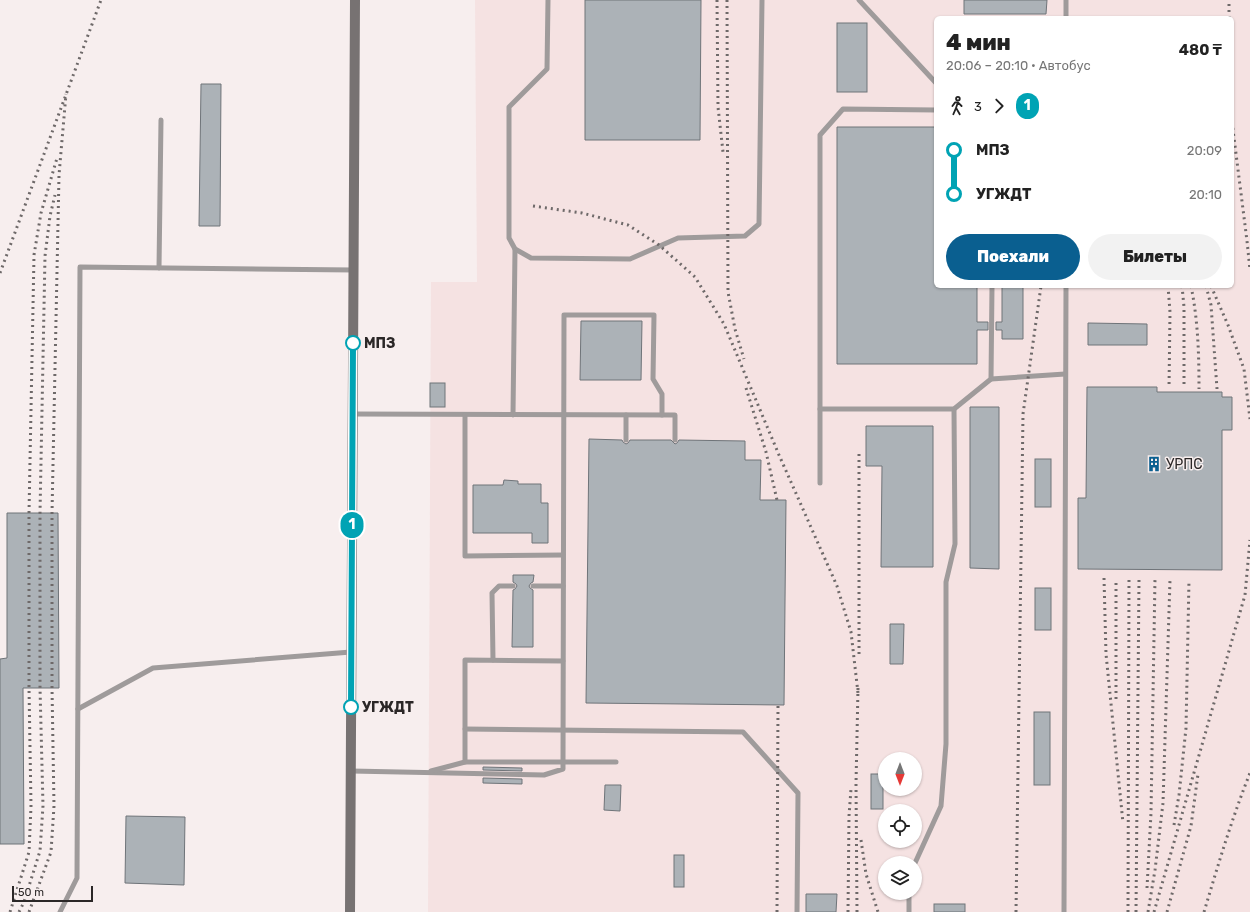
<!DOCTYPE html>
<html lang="ru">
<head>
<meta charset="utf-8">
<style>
	body { margin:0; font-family:Rubik,sans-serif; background:#f2f2f2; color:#222; height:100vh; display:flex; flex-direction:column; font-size:15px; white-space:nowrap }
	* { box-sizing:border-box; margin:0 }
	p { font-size:13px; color:#767676 }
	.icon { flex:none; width:22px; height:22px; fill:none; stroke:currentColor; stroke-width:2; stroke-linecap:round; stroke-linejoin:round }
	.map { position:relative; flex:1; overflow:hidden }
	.sheet { position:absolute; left:934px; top:16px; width:300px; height:272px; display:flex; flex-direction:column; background:#fff; border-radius:6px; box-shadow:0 1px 3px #0004 }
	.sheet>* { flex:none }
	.badge { padding:0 8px; border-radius:13px; font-size:14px; line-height:26px }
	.needle { width:26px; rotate:180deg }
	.buttons { position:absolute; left:878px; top:752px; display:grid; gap:8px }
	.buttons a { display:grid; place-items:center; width:44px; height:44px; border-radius:50%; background:#fff; box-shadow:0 1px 3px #0004; font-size:20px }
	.scale { position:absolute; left:12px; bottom:10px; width:81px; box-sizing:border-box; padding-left:4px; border:2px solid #2b2727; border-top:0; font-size:11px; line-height:14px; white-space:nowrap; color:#2b2727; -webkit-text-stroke:3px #f7eeee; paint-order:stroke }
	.map>.badge { position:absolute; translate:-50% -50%; box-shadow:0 0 0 2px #fff }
	.legs { display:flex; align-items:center; gap:6px; height:44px; padding:0 12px; font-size:13px }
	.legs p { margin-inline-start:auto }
	.overview { display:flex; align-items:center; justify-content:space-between; height:68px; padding:0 12px }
	h1 { font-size:22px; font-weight:800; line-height:30px }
	.primary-button { display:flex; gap:8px; margin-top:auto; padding:8px 12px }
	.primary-button a { flex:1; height:46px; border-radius:24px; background:#0a5f90; color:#fff; font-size:16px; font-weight:800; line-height:46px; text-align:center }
	.primary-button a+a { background:#f2f2f2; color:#222 }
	ul { padding:0 12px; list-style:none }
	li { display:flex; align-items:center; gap:14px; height:44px; font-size:15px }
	li i { display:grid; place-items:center; width:6px; height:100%; margin:0 5px; background:currentColor }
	li i::after { content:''; width:10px; height:10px; margin:-5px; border:3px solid; border-radius:50%; background:#fff }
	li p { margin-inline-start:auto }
	li:first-child i { background:linear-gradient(#0000 50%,currentColor 0) }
	li:last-child i { background:linear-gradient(currentColor 50%,#0000 0) }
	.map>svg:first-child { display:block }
</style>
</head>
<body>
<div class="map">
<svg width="1250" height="912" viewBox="0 0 1250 912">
	<rect width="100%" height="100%" fill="#f7eeee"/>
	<path fill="#f5e2e2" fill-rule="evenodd" d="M475,0H1250V912H428L431,282H477ZM936,18H1232V286H936ZM885,759H915V789H885ZM885,811H915V841H885ZM885,863H915V893H885Z"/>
	<g fill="#acb2b7" stroke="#6f7479">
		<path d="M585,0H701L700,140H585Z"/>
		<path d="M964,0H1047L1046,14H964Z"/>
		<rect x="837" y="23" width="30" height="69"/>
		<path d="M201,84H221L220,226H199Z"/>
		<path d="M837,127H936V286H977V322H988V330H977V364H837Z"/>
		<path d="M1002,286H1023V339H1002V330H996V322H1002Z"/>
		<path d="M581,321H642L641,380H580Z"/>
		<path d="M1088,323L1147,324V345H1088Z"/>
		<rect x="430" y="383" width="15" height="24"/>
		<path d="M1087,387H1157V392H1222V397H1232V430H1222V570L1078,569V498H1086Z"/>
		<path d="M970,407H999V569L970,568Z"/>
		<path d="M866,426H933V567H881L882,466H866Z"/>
		<path d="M589,439L622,440L623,442L626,444L628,443L630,440H671L675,444L677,443L679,440L745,441V460H761L760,500H786L784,705L586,703Z"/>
		<rect x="1035" y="459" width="16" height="48"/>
		<path d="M504,480L518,481V484H541V503H548V543H532V533H473V485H503Z"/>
		<path d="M7,513H58L59,688H23L24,844H0V659L7,658Z"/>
		<path d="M513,575H534L533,582L531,583L529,586L530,588L533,590V647H512L513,590L515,589L517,586L516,584L513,582Z"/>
		<rect x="1035" y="588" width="16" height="42"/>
		<path d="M890,624H904L903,664H890Z"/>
		<rect x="1034" y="712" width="16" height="73"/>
		<path d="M483,767L522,768V771L483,770Z"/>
		<rect x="871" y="774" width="12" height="35"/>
		<path d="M483,778L522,779V784L483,783Z"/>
		<path d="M605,785H621L620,811L604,810Z"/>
		<path d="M126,816L185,817L184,885L125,883Z"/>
		<rect x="674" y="855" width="10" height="32"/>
		<path d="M806,894H837L836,912H806Z"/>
		<rect x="934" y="904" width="31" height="8"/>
	</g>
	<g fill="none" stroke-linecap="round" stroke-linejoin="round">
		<g stroke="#9f9b9b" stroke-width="5">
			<path d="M859,0L936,83"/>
			<path d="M1066,18V0"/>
			<path d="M515,249L531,258L630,259L678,238L745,236L759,224L762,0"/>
			<path d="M159,268L161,120"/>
			<path d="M991,379L1065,374"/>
			<path d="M820,409H954L991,379L992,286"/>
			<path d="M353,414L675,415V440"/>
			<path d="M465,415V556L563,555"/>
			<path d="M513,415L515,249L509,238V107L547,69L548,0"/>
			<path d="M626,415V440"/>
			<path d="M820,483V135L843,109L936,110"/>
			<path d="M533,586H563"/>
			<path d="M493,660L492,593L499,586H513"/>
			<path d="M78,709L153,668L351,652"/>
			<path d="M465,729L743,732L798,793L797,912"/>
			<path d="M465,762V660L563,661"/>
			<path d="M351,771L544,775L563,769L564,315H654L653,379L662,394V415"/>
			<path d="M431,771L465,762H616"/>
			<path d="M915,863L941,806L946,744V582L955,544L954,409"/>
			<path d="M909,893V912"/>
			<path d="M60,912L77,878L80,267L354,270"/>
			<path d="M1064,912L1066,286"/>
		</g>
		<path stroke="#777272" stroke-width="10" d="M350,912L355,0"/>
		<g stroke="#6e6969" stroke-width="3" stroke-dasharray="2 4" stroke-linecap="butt">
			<path d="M717,0L718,107L723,152"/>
			<path d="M727,0L728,292L735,329L744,359"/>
			<path d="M1229,18V0"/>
			<path d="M1232,122L1247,241L1250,270"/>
			<path d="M533,206L582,213L628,225L659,245L695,277L724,324L779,455L837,586L851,632L858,693"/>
			<path d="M0,273L101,0"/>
			<path d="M1168,286L1170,312L1169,388"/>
			<path d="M1182,286L1184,307V388"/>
			<path d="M1191,286C1198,320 1199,354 1199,389"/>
			<path d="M1206,286L1211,305L1217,389"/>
			<path d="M1211,286L1228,325L1244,369L1250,419"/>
			<path d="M746,388L766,452L777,500"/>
			<path d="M1104,578L1106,654L1123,823"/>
			<path d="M859,654V454"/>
			<path d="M1116,699V579"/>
			<path d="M1174,825L1179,795L1186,728L1189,580"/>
			<path d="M861,840L866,874L878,912"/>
			<path d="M1147,888L1151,813L1155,579"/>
			<path d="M10,912L29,852L31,806L29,688V513L34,255L41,213L57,158"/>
			<path d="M19,912L24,902L40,851L43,806L40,688V513L45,256L50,216L55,195"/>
			<path d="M29,912L51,852L54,806L52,688V513L59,175L66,94"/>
			<path d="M777,912L778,705"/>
			<path d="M848,912L849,816L851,789"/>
			<path d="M857,912L856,784L858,688"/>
			<path d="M1016,912L1023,414L1041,286"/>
			<path d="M1128,912L1129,579"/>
			<path d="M1136,912L1139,579"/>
			<path d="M1148,912L1155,870L1163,803L1170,580"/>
			<path d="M1154,912L1245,595L1250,540"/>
			<path d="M1167,912L1191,826L1198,774"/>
			<path d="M1204,912C1218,865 1232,818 1250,773"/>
		</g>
	</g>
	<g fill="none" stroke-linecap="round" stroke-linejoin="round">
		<g stroke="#fff" stroke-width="9">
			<path id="line-1" d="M351,707L353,343"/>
		</g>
		<use href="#line-1" stroke="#00a3b4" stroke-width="6"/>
	</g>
	<defs>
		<g id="building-bare" transform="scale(1.2)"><path d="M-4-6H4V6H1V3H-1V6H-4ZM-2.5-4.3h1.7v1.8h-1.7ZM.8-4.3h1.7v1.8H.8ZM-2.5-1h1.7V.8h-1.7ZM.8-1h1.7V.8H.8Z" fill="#0a5f90" stroke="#f7eeee" stroke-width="2.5" paint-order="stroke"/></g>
	</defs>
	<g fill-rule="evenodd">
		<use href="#building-bare" x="1154" y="464"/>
	</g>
	<g fill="#fff" stroke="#00a3b4" stroke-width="2">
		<circle cx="353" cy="343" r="7"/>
		<circle cx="351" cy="707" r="7"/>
	</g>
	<g text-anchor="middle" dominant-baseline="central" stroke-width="3" stroke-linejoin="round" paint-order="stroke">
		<g font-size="14" font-weight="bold" fill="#2b2727" stroke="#f7eeee" text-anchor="start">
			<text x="364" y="343">МПЗ</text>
			<text x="362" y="707">УГЖДТ</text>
		</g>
		<g font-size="14" fill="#2b2727" stroke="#f7eeee" text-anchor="start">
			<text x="1166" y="464">УРПС</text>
		</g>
	</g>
</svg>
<div class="buttons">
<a><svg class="needle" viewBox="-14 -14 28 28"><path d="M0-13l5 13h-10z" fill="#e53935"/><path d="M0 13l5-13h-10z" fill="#767676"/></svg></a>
<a><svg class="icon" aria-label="locate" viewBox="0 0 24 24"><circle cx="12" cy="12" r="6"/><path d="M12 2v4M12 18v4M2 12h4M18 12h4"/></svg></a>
<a><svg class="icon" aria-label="layers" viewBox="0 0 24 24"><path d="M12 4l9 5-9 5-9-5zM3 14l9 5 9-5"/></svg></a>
</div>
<div class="scale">50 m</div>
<b class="badge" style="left:352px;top:525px;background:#00a3b4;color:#fff">1</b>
<section class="sheet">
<div class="overview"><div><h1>4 мин</h1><p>20:06 – 20:10 · Автобус</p></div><b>480 ₸</b></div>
<div class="legs"><svg class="icon" aria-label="walk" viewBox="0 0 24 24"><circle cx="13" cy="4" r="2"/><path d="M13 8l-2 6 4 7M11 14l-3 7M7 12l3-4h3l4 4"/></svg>3<svg class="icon" aria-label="forward" viewBox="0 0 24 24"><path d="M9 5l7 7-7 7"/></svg><b class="badge" style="background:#00a3b4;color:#fff">1</b></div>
<ul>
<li><i style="color:#00a3b4"></i><b>МПЗ</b><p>20:09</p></li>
<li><i style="color:#00a3b4"></i><b>УГЖДТ</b><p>20:10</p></li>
</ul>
<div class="primary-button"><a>Поехали</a><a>Билеты</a></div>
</section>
</div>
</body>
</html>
